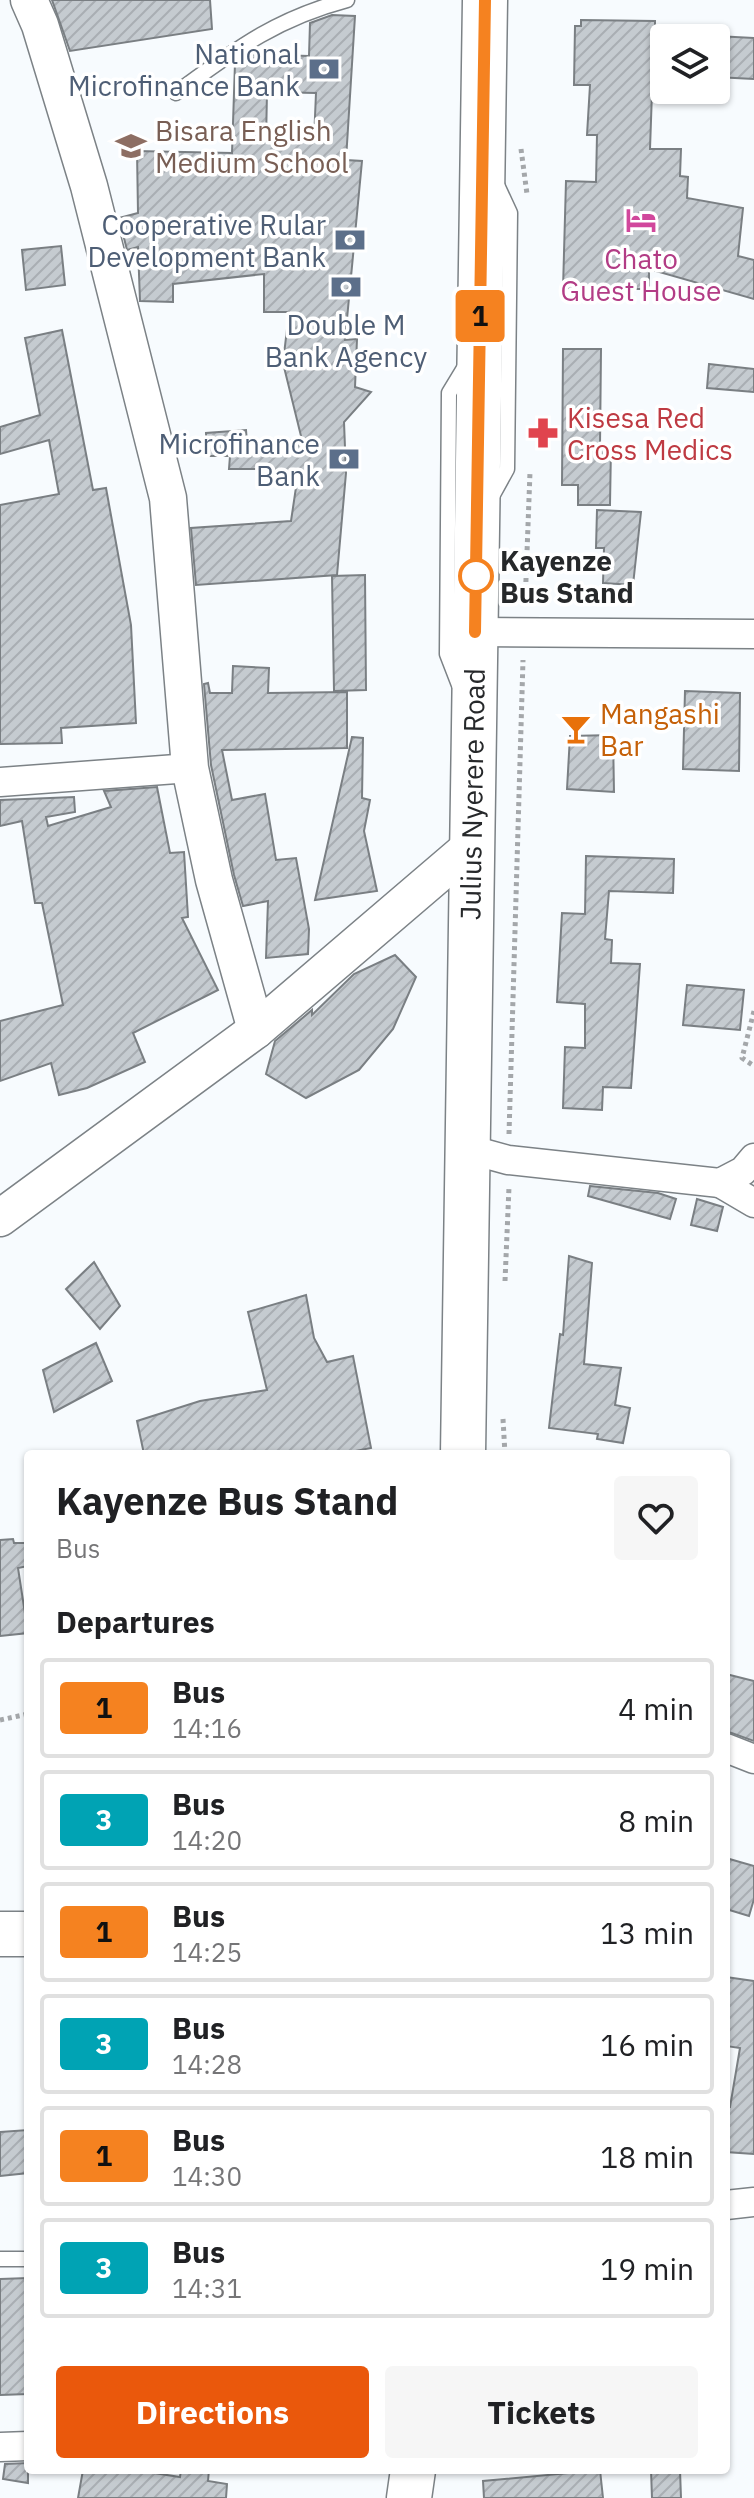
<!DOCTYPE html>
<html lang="en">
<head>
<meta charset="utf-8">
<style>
	body { margin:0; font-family:"IBM Plex Sans",sans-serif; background:#f6f6f6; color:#202124; height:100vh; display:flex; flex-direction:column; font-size:30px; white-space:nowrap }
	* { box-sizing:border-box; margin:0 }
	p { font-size:26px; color:#757577 }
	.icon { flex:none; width:44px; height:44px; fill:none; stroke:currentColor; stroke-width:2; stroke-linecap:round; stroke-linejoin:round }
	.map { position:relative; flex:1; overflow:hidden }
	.panel { position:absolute; left:24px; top:1450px; width:706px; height:1024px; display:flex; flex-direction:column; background:#fff; border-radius:8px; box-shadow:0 2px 6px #0004 }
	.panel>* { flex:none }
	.badge { padding:0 16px; border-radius:6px; font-size:28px; line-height:52px }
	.fabs { position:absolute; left:650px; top:24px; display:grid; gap:16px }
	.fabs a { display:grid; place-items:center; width:80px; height:80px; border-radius:8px; background:#fff; box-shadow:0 2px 6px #0004; font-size:40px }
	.map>.badge { position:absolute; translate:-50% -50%; box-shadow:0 0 0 4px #fff }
	h2 { padding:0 32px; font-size:30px; line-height:72px }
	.round { display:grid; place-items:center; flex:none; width:84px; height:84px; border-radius:8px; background:#f6f6f6 }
	.headline { display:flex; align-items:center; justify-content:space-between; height:136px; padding:0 32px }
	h1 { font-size:38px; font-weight:800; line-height:60px }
	.primary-button { display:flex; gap:16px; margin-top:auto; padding:16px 32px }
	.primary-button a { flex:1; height:92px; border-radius:8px; background:#ea580c; color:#fff; font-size:32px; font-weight:800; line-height:92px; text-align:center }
	.primary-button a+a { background:#f6f6f6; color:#202124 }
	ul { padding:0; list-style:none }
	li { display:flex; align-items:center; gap:24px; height:100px; margin:0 16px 12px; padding:0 16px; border:4px solid #e0e0e0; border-radius:8px }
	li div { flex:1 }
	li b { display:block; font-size:30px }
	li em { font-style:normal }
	li .badge { min-width:88px; font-weight:700; text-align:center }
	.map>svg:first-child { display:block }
</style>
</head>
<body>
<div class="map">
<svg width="754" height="2498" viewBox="0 0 754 2498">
	<defs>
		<pattern id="building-hatch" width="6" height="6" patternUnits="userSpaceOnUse" patternTransform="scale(2)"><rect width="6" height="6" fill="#c5cbd0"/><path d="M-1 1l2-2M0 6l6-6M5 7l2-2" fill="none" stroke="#a9aeb3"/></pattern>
	</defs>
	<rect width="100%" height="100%" fill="#f7fbfe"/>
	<g fill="url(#building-hatch)" stroke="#7a7f83" stroke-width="2" fill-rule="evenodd">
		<path d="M52,0H210L212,29L70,51Z"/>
		<path d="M332,15L355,16L346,160L362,161L345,340L357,339L355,387L371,392L344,422L346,473L337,575L196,585L191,528L291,521L298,474L267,475L266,469H229L230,456H207L206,433L246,430L247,443L302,440L283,363L289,312H264V274L173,284V302L140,301L138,247L127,250L119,218L138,213L137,151L232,153L235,63L250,54L309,56L310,23ZM267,92L316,93L314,140L266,142Z"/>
		<path d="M581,20L655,21V27L664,28V92H652L650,149H681L680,176L688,177L687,198L743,208L738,256L754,260V299L649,269V289H563L566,181L596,182L597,135H587L590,85H574L575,26H581Z"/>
		<path d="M716,36L754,38V79L716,77Z"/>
		<path d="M61,246L65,285L26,290L22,250Z"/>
		<path d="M62,330L93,490L106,488L131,625L136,723L61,728L62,743L0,744V505L59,494L49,440L0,454V427L40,415L25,338Z"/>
		<path d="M563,349H601L600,446L611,447L610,505H578V485H562Z"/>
		<path d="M709,364L754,369V392L707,388Z"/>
		<path d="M597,510L641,512L633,585L603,583L604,548H596Z"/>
		<path d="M365,575L366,690L334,691L332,576Z"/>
		<path d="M233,666L269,668L268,693L347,692V748L222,750L232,800L265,794L276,860L296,858L309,929L308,954L266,958L268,901L243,906L234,875L211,765L204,684L208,683L210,693H232Z"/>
		<path d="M685,691L740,693L739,771L683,769Z"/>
		<path d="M613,735L614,792L567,789L570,736Z"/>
		<path d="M352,737L363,738L362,798L370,800L364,831L377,891L315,900Z"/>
		<path d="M157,787L170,853L184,852L188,917L182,918L218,990L133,1033L145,1062L87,1088L59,1095L51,1063L0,1081V1021L63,1005L42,903H35L22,821L0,826V800L74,797L75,812L46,817L48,826L111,807L104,791Z"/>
		<path d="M586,856L674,859L673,893L609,891L605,939L612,940L611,963L640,964L631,1088L603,1087L602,1110L563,1108L565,1047L585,1048V1004L557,1002L562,913L585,914Z"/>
		<path d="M395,955L416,977L393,1029L359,1070L306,1098L266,1074L275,1041L312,1010V1015L354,974Z"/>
		<path d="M687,985L744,990L740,1030L683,1025Z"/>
		<path d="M590,1186L658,1193L676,1199L670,1219L588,1196Z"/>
		<path d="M697,1199L723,1207L717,1231L691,1225Z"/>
		<path d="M569,1256L592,1263L584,1364L621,1368L615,1405L630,1408L623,1443L597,1439L598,1434L549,1428L560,1334L563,1335Z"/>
		<path d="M94,1262L120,1306L100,1329L66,1289Z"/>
		<path d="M306,1295L314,1338L327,1362L353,1356L371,1448L340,1454H144L137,1421L200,1401L267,1390L248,1312Z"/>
		<path d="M96,1343L112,1381L54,1412L43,1370Z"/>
		<path d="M13,1539L14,1543H28V1566L18,1568L28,1633L0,1636V1540Z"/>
		<path d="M726,1674L754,1681V1741L726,1731Z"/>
		<path d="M726,1858L754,1866V1899L749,1916L726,1909Z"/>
		<path d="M726,1977L754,1981V2154L726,2152V2107H730L740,2048L726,2046Z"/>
		<path d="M28,2130V2173L0,2176V2132Z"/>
		<path d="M28,2278V2394L0,2395V2279Z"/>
		<path d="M28,2463V2483L3,2479L5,2464Z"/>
		<path d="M83,2470H135L180,2477L181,2470H209L208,2481L227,2484L226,2498H78Z"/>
		<path d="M600,2470L603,2498H484L483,2481Z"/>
		<path d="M651,2470H680L681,2498H652Z"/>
	</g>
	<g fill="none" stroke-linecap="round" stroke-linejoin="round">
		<g stroke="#7c8286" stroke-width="17">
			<g id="service">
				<path d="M176,93C235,50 275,19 347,0"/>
				<path d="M491,498L507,469L510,213L497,185"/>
				<path d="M459,685L447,654L449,393L466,365"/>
				<path d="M0,2259H28"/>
			</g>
		</g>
		<g stroke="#7c8286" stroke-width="31">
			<g id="minor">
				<path d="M475,632L754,634"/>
				<path d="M0,782L190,768"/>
				<path d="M468,1149L508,1160L720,1183L743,1171L754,1158"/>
				<path d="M720,1183L754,1203"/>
				<path d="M726,1748L754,1759"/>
				<path d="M726,2205L754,2202"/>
				<path d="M0,2447L28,2446"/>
			</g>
		</g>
		<g stroke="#7c8286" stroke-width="39">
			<g id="tertiary">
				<path d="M29,0L40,25L89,186L168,498L190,768L214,880L256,1030"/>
				<path d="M0,1218L256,1030L470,847"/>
			</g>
		</g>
		<g stroke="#7c8286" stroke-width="47">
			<path id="primary" d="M0,1934H28"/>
		</g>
		<g stroke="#7c8286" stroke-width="47">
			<g id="trunk">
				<path d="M463,1454L485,0"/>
				<path d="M409,2498L413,2470"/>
			</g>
		</g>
		<g stroke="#a4a7aa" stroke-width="5" stroke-dasharray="4 4" stroke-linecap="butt">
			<path d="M521,149L527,194"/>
			<path d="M525,606L530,472"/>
			<path d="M754,1011L742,1058L754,1066"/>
			<path d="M509,1134L523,660"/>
			<path d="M505,1281L509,1187"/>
			<path d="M503,1419L505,1454"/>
			<path d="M0,1720L28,1714"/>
		</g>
		<use href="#service" stroke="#fff" stroke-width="14"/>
		<use href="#minor" stroke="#fff" stroke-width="28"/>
		<use href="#tertiary" stroke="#fff" stroke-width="36"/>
		<use href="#primary" stroke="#fff" stroke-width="44"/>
		<use href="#trunk" stroke="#fff" stroke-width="44"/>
	</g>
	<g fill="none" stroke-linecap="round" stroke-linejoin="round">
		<g stroke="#fff" stroke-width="18">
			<path id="line" d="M475,632L485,0"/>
		</g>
		<use href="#line" stroke="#f58220" stroke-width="12"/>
	</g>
	<defs>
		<g id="bank-bare" transform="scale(2.4)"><path d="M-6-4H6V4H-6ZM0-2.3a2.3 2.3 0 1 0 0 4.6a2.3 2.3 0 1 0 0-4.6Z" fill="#5c6f8a" stroke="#fff" stroke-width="2.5" paint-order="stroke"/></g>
		<g id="school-bare" transform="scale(2.4)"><path d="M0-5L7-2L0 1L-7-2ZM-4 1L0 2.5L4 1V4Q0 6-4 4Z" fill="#8d6e63" stroke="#fff" stroke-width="2.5" paint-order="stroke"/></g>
		<g id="hotel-bare" transform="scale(2.4)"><path d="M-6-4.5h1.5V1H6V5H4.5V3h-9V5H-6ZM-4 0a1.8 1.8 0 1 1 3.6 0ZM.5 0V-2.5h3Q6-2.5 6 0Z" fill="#d1479c" stroke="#fff" stroke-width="2.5" paint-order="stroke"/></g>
		<g id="pharmacy-bare" transform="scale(2.4)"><path d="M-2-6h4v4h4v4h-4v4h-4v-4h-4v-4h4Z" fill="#e0444e" stroke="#fff" stroke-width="2.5" paint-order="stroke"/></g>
		<g id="bar-bare" transform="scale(2.4)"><path d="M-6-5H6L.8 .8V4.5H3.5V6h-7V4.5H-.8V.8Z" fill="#e8710a" stroke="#fff" stroke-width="2.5" paint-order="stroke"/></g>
	</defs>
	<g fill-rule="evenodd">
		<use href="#bank-bare" x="324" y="69"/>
		<use href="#school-bare" x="131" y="146"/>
		<use href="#hotel-bare" x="641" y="220"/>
		<use href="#bank-bare" x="350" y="240"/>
		<use href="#bank-bare" x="346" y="287"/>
		<use href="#pharmacy-bare" x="543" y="433"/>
		<use href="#bank-bare" x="344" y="459"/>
		<use href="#bar-bare" x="576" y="729"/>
	</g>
	<circle fill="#fff" stroke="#f58220" stroke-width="4" cx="476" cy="576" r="16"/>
	<g text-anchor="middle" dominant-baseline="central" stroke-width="7" stroke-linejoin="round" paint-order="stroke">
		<g font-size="28" fill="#4e5e75" stroke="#fff" text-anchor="end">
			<text x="300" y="53">National<tspan x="300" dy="32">Microfinance Bank</tspan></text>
			<text x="326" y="224">Cooperative Rular<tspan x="326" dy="32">Development Bank</tspan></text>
			<text x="346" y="324" text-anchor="middle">Double M<tspan x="346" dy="32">Bank Agency</tspan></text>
			<text x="320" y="443">Microfinance<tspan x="320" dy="32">Bank</tspan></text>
		</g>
		<g font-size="28" fill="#785e54" stroke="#fff" text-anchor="start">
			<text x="155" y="130">Bisara English<tspan x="155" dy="32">Medium School</tspan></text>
		</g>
		<g font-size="28" fill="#b23c85" stroke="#fff">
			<text x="641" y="258">Chato<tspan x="641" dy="32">Guest House</tspan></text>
		</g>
		<g font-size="28" fill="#be3a42" stroke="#fff" text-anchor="start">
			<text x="567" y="417">Kisesa Red<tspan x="567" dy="32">Cross Medics</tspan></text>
		</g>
		<g font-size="28" font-weight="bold" fill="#26282a" stroke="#fff" text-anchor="start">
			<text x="500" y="560">Kayenze<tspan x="500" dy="32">Bus Stand</tspan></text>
		</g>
		<g font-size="28" fill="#c56008" stroke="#fff" text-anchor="start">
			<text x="600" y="713">Mangashi<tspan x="600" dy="32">Bar</tspan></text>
		</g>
		<g font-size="28" fill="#26282a" stroke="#fff">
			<text transform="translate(472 794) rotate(-89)">Julius Nyerere Road</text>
		</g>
	</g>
</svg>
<div class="fabs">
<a><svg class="icon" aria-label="layers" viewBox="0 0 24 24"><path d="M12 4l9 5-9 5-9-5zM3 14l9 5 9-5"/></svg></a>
</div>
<b class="badge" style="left:480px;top:316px;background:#f58220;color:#111">1</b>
<section class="panel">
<div class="headline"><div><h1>Kayenze Bus Stand</h1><p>Bus</p></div><a class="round"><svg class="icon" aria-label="heart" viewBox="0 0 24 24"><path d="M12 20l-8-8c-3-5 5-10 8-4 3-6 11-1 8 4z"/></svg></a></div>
<h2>Departures</h2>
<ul>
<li><span class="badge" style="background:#f58220;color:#111">1</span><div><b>Bus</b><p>14:16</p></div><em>4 min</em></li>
<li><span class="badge" style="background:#00a3b4;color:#fff">3</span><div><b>Bus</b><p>14:20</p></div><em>8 min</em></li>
<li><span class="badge" style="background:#f58220;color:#111">1</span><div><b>Bus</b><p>14:25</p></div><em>13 min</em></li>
<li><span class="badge" style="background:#00a3b4;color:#fff">3</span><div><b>Bus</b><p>14:28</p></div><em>16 min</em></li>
<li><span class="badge" style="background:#f58220;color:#111">1</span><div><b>Bus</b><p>14:30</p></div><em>18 min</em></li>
<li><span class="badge" style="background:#00a3b4;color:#fff">3</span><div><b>Bus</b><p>14:31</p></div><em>19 min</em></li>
</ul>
<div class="primary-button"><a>Directions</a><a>Tickets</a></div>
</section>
</div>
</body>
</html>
